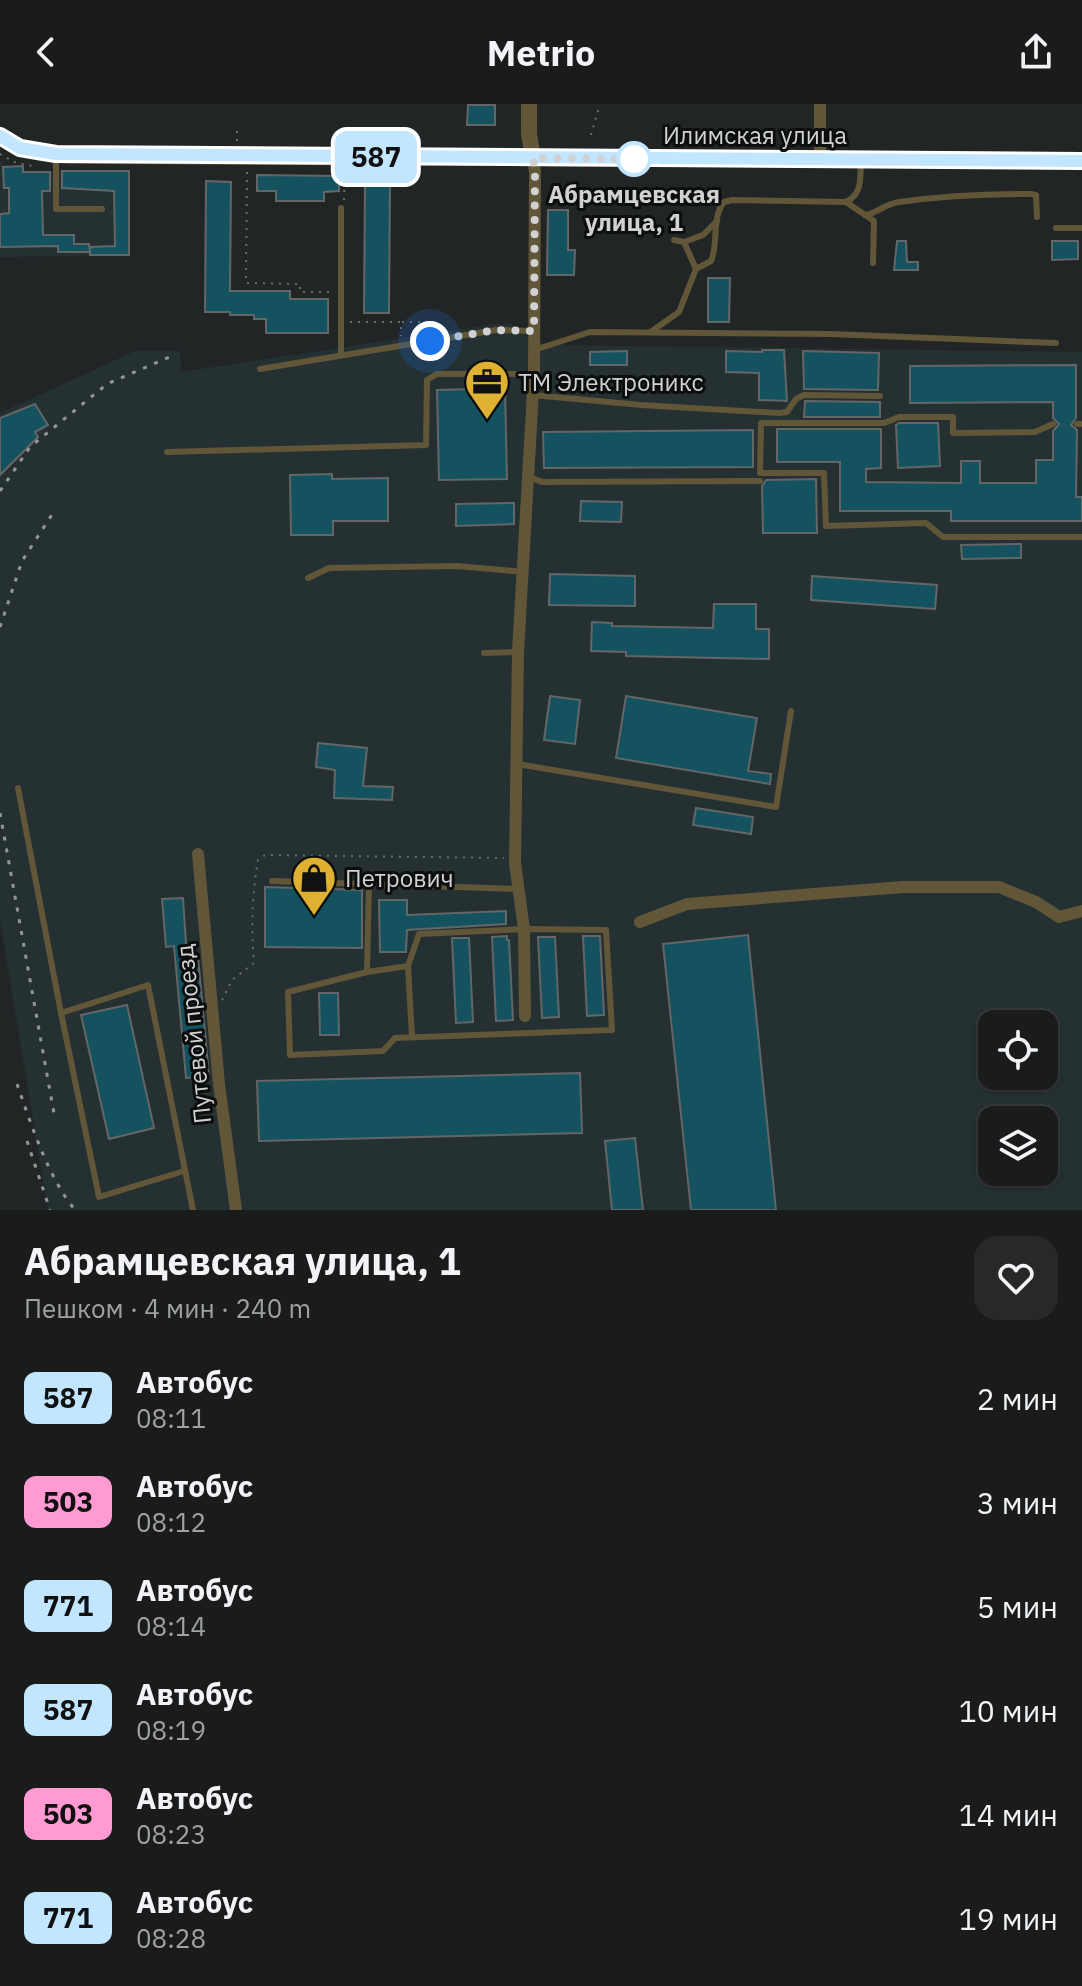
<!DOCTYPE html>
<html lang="ru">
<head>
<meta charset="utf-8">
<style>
	body { margin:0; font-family:"IBM Plex Sans",sans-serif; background:#272929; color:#f1f3f6; height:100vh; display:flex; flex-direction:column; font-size:30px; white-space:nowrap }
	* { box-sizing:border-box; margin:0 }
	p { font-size:26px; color:#9fa1a3 }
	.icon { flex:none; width:44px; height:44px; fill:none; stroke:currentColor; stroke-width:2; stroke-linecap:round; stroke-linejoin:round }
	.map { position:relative; height:1106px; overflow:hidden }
	.sheet { display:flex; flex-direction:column; background:#1a1c1c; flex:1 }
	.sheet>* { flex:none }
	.badge { padding:0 16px; border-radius:12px; font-size:28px; line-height:52px }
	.buttons { position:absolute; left:978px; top:906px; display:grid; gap:16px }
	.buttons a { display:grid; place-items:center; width:80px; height:80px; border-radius:16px; background:#1a1c1c; box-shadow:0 2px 6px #0004,0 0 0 2px #383a3b; font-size:40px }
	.you { position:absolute; width:40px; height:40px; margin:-20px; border:6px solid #fff; border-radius:50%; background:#1a73e8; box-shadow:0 0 0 12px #1a73e833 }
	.map>.badge { position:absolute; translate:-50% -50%; box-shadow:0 0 0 4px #fff }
	.round { display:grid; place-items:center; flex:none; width:84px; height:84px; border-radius:24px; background:#272929 }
	.summary { display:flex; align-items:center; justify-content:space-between; height:136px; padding:0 24px }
	h1 { font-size:38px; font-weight:700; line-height:60px }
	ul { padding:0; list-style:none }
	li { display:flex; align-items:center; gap:24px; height:104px; padding:0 24px }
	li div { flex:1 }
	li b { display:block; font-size:30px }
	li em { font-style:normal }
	li .badge { min-width:88px; font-weight:700; text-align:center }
	header { display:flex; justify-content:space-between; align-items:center; height:104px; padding:0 24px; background:#1a1c1c; font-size:36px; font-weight:700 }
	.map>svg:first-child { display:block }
</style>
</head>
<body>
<header><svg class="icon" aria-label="back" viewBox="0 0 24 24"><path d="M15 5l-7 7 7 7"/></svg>Metrio<svg class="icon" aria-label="share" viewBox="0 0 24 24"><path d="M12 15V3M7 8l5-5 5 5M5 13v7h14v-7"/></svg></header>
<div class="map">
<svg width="1082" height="1106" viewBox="0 0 1082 1106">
	<rect width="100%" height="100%" fill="#222526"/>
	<g fill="#253032" fill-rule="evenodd">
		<path d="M0,56L4,63L23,62L24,68L129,67V151L0,153Z"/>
		<path d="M496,220H511L546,241L1082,248V1106H48L0,817V309L135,247H180L181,268ZM992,920H1044V972H992ZM992,1016H1044V1068H992Z"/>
	</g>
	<g fill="#15525f" stroke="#636667" stroke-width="2">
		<path d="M468,1H495V21H467Z"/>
		<path d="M23,62V68H50V87H42L43,131H74V140H89L90,148H58V142L0,143V110L9,109V84H4L3,63Z"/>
		<path d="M62,67H129V151H90V143L115,142L114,87L62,84Z"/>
		<path d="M257,71L339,72V87L324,88V97H276V87H257Z"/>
		<path d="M206,77L231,78L230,187H290V195H328V229H266V215H254V211H230V208H205Z"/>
		<path d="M365,79H390L389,209H364Z"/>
		<path d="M548,106H568V146H575L574,171H547Z"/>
		<path d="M897,137H906L907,158H918V166H894Z"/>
		<path d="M1052,137H1078V155L1052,156Z"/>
		<path d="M708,174H730L729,218H708Z"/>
		<path d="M762,246H784L787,297L759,296V269L726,268V247L762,248Z"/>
		<path d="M627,247V261H590V248Z"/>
		<path d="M803,247L879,249L878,286L804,285Z"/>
		<path d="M1076,261V314L1071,321L1077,326L1076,393H1082V417H951V407H840V358H777V325H881V364L866,365V378L961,379V357H980V379H1036V356H1053V327L1059,320L1053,314V298L910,299V262Z"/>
		<path d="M505,284L507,375L439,376L437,286Z"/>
		<path d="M805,297L880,298V313H804Z"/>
		<path d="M35,300L48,321L35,328L38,333L0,371V314Z"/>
		<path d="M899,319H938L940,362L898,364L896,321Z"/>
		<path d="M753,326V363L544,364L543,328Z"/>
		<path d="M332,370V375L388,374V417H333V431H291L290,371Z"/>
		<path d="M816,375L817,429H763L762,382L766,376Z"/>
		<path d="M581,397L622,398L621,418L580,417Z"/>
		<path d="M514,399V420L456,422V400Z"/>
		<path d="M1021,440V454L962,455L961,441Z"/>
		<path d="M550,470L635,472V502L549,501Z"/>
		<path d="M812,472L937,481L935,505L811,496Z"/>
		<path d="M714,500H756V525H769V555L626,552V548L591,547L592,518L612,519V522L713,524Z"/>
		<path d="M550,592L580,596L575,640L544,636Z"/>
		<path d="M626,592L757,614L748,667L771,670L770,680L616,654Z"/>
		<path d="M318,639L367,644L363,682L393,683L392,696L334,694L335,666L316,663Z"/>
		<path d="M696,704L753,713L751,730L693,721Z"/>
		<path d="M265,783L362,786V844L265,843Z"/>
		<path d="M183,794L187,855L198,854L209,972L186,974L174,842L166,843L162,795Z"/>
		<path d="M379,796H407V811L506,807V820L407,826L406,848H380Z"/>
		<path d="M748,831L776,1106H691L663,840Z"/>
		<path d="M507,832V836H509L513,916L496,917L492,833Z"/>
		<path d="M583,832H600L604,911L587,912Z"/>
		<path d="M538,833H555L559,913L542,914Z"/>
		<path d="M452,834H469L473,918L456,919Z"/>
		<path d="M319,889H338L339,931H320Z"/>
		<path d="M127,901L154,1024L109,1035L81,911Z"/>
		<path d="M580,969L582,1029L259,1037L257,977Z"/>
		<path d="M635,1034L643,1106H612L605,1037Z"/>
	</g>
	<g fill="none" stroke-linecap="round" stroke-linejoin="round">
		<g stroke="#696c6d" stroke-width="2" stroke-dasharray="2 6" stroke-linecap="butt">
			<path d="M237,27V38"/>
			<path d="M591,31L600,0"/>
			<path d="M0,50L14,58L36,63"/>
			<path d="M247,68L246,179L300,180V188H332"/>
			<path d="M344,96L345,66"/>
			<path d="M350,218H401V232"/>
			<path d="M402,218H434"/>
			<path d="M222,896L232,876L254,859C251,824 252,791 258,756L265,751L504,754"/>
		</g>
		<g stroke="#625638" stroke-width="6">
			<path d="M56,54V105H102"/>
			<path d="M846,98L874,117L873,159"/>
			<path d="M865,111C876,110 884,100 899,98C943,92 987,90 1031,90L1036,91L1037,113"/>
			<path d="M1056,124H1082"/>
			<path d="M674,136L684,138L696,165"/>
			<path d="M684,138L703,131L717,117"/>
			<path d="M652,227L679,208L696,165L711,157C719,139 711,114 724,98L732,96L846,98C863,90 860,73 861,57"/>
			<path d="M534,246L590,228L831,230L1056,239"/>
			<path d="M341,251V104"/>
			<path d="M260,265L496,226L534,227"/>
			<path d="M533,291L641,301L779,309L787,308L796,295L804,291L880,292"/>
			<path d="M1053,320L1035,328L953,329V313H899L884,319H761L760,369H824L826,422L926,419L943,433H1082"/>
			<path d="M1077,320H1082"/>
			<path d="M167,348L426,341L427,276L437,270H533"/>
			<path d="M529,373L542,378L760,377"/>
			<path d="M308,474L329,464L457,462L524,468"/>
			<path d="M484,549L518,548"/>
			<path d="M517,660L776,703L791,607"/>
			<path d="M18,684L61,909L148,881L193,1106"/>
			<path d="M272,777L519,785"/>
			<path d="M369,780L367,868L288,888L290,951L383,947L395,934L612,926L606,826L524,825L419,830L408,862L412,933"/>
			<path d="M367,868L408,862"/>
			<path d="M61,909L99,1093L184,1067"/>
		</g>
		<g stroke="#625638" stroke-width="12">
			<path d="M820,55V0"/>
			<path d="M198,750L219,980L236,1106"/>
			<path d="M640,818L687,800L903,783H999L1036,798L1059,813L1082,807"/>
			<path d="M525,912L524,825L515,759L518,548L534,270L535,68L533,54"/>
		</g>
		<g stroke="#625638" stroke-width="16">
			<path d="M529,0V30L533,54"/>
			<path d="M0,32C30,56 72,51 109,52L1082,57"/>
		</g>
		<g stroke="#949798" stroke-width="3" stroke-dasharray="4 8" stroke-linecap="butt">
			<path d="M0,387L30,343L107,280L172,252"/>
			<path d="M0,523L22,457L53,409"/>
			<path d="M0,709L55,1015"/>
			<path d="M17,980C31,1020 48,1073 75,1106"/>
			<path d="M27,1037L50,1106"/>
		</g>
	</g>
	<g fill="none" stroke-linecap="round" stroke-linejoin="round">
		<g stroke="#fff" stroke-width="18">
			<path id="line" d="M0,32L20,44L56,50L1082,57"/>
		</g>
		<use href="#line" stroke="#c2e6ff" stroke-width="12"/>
		<path stroke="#cfd1d2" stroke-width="8" stroke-dasharray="0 14.4" d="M430,237L496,226L534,227L535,68L533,54L634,55"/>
	</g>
	<defs>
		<g id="office-pin" transform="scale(2.3)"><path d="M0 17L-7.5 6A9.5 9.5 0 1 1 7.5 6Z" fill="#deb133" stroke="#0c0e0e"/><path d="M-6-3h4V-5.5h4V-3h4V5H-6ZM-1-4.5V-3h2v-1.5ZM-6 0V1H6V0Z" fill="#111"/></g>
		<g id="shop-pin" transform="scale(2.3)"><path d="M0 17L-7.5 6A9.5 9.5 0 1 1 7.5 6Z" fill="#deb133" stroke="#0c0e0e"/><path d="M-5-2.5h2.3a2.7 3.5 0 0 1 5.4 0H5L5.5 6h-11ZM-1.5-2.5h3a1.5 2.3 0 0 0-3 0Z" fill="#111"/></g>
	</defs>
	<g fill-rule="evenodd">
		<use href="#office-pin" x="487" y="278"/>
		<use href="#shop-pin" x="314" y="774"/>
	</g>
	<circle fill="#fff" stroke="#c2e6ff" stroke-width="4" cx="634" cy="55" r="16"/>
	<g text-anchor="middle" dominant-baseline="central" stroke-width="6" stroke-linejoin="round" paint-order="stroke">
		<g font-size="24" fill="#cfd1d2" stroke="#0c0e0e">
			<text x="755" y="31">Илимская улица</text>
			<text transform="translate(193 930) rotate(-96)">Путевой проезд</text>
		</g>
		<g font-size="24" font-weight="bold" fill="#cfd1d2" stroke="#0c0e0e">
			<text x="634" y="90">Абрамцевская<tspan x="634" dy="28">улица, 1</tspan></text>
		</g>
		<g font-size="24" fill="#cfd1d2" stroke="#0c0e0e" text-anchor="start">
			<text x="518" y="278">ТМ Электроникс</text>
			<text x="345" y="774">Петрович</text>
		</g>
	</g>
</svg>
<div class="buttons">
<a><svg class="icon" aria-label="locate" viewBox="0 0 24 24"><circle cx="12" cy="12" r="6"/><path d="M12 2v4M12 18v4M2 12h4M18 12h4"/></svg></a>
<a><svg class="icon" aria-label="layers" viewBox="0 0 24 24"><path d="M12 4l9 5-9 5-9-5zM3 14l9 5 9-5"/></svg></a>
</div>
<div class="you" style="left:430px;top:237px"></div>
<b class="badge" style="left:376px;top:53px;background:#c2e6ff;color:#111">587</b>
</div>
<section class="sheet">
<div class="summary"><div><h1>Абрамцевская улица, 1</h1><p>Пешком · 4 мин · 240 m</p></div><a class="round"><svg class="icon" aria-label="heart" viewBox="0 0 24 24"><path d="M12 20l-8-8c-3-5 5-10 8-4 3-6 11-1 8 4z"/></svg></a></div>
<ul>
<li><span class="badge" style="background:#c2e6ff;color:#111">587</span><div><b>Автобус</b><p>08:11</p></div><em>2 мин</em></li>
<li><span class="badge" style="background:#ff9ad2;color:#111">503</span><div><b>Автобус</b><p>08:12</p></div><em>3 мин</em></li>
<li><span class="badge" style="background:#c2e6ff;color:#111">771</span><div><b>Автобус</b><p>08:14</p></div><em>5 мин</em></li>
<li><span class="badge" style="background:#c2e6ff;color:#111">587</span><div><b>Автобус</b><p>08:19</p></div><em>10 мин</em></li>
<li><span class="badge" style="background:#ff9ad2;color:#111">503</span><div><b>Автобус</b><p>08:23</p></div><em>14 мин</em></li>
<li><span class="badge" style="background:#c2e6ff;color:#111">771</span><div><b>Автобус</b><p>08:28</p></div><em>19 мин</em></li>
</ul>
</section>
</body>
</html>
